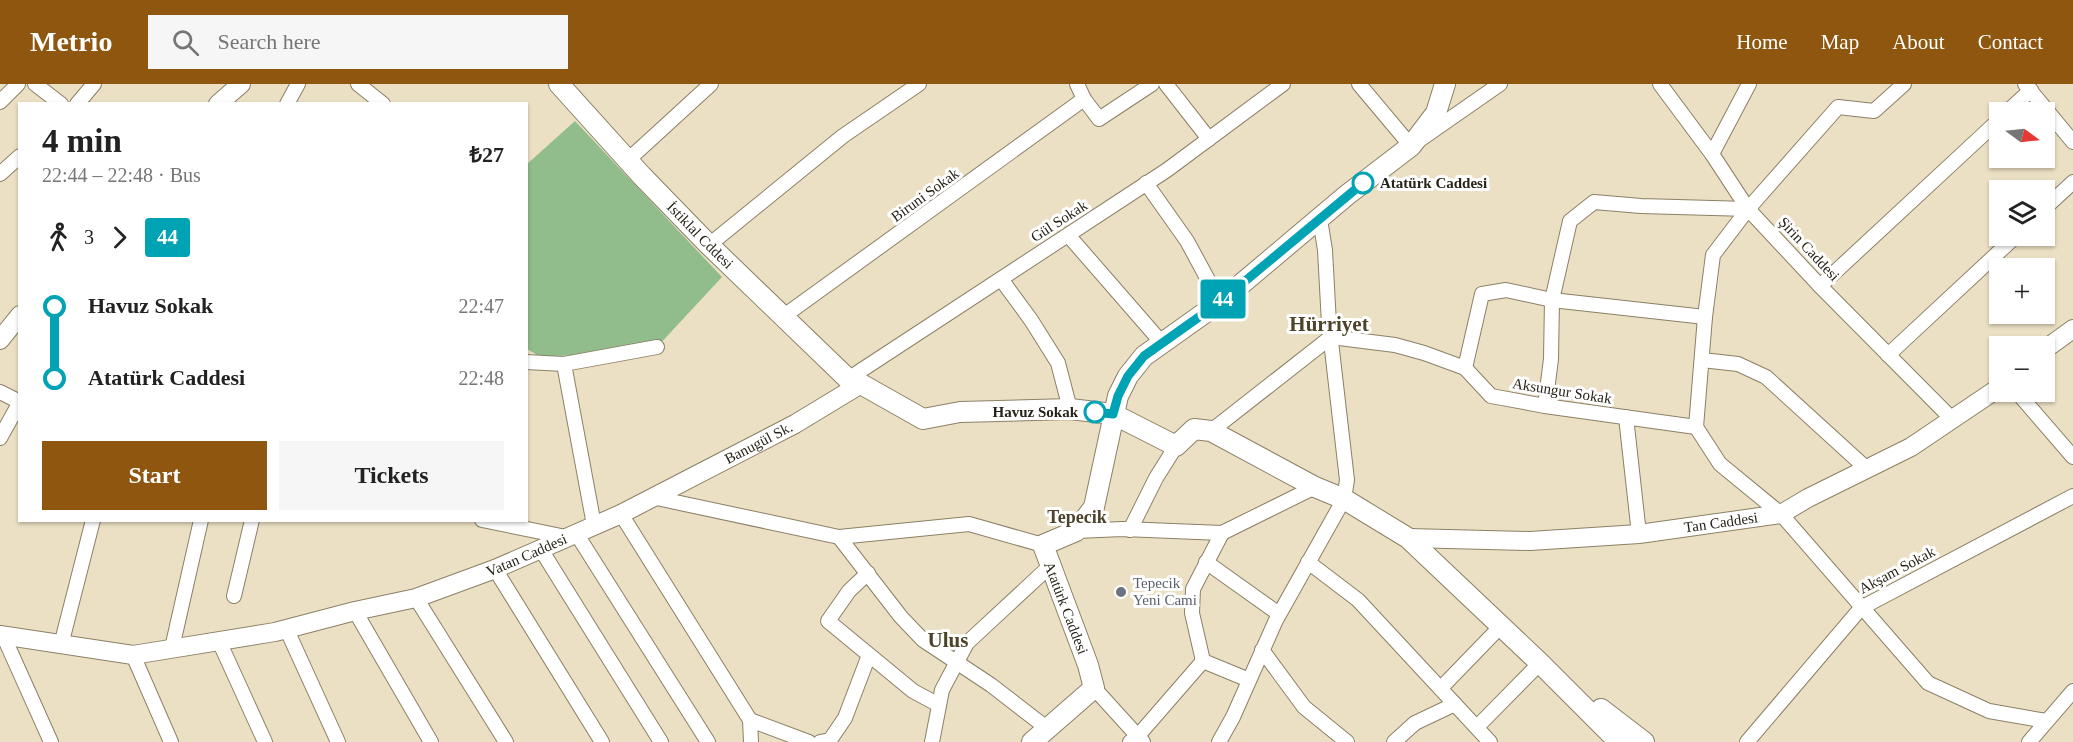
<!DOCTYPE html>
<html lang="en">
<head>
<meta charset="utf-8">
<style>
	body { margin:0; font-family:"Times New Roman",serif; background:#f6f6f6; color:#222; height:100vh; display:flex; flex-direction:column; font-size:22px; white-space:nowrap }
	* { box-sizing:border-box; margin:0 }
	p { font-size:20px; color:#767676 }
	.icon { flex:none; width:33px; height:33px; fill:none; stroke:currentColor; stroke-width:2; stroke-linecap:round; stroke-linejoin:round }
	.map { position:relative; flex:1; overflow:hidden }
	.details { position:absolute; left:18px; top:18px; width:510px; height:420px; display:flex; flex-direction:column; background:#fff; border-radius:0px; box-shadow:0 2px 4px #0004 }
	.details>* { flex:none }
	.badge { padding:0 12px; border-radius:4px; font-size:21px; line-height:39px }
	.needle { width:39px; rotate:105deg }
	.fabs { position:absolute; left:1989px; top:18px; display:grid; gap:12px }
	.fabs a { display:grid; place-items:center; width:66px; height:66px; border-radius:0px; background:#fff; box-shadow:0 2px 4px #0004; font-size:30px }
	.map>.badge { position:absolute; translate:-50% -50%; box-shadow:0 0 0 3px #fff }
	.legs { display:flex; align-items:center; gap:9px; height:66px; padding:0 24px; font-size:20px }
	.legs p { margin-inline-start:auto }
	.overview { display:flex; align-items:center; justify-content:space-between; height:102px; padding:0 24px }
	h1 { font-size:33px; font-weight:600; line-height:45px }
	.action { display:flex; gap:12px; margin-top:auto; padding:12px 24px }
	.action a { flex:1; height:69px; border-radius:0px; background:#8e560e; color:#fff; font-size:24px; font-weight:600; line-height:69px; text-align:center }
	.action a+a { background:#f6f6f6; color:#222 }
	ul { padding:0 24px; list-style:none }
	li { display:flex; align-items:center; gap:21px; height:72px; font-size:22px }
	li i { display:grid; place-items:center; width:9px; height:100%; margin:0 8px; background:currentColor }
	li i::after { content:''; width:15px; height:15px; margin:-8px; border:4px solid; border-radius:50%; background:#fff }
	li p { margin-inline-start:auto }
	li:first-child i { background:linear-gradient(#0000 50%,currentColor 0) }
	li:last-child i { background:linear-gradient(currentColor 50%,#0000 0) }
	header { display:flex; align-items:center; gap:36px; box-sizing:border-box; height:84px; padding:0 30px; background:#8e560e; color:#fff }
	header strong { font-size:28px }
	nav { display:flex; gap:33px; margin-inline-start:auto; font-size:21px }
	.search { width:420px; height:54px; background:#f6f6f6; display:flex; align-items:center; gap:15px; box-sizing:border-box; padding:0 21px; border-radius:0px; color:#767676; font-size:22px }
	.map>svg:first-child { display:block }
</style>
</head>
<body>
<header>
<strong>Metrio</strong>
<div class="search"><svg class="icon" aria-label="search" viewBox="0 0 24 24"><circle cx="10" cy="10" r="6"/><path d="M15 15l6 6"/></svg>Search here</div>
<nav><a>Home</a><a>Map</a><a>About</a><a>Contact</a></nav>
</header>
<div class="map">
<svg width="2073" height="658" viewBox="0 0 2073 658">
	<rect width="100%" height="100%" fill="#ece0c4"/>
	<path fill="#90bd8b" d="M575,37L722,193L657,263L605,271L539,272L527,265L526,81Z"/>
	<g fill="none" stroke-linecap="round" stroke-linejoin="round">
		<g stroke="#8b8066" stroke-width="16">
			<g id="minor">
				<path d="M35,0L61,20"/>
				<path d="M358,0L383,20"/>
				<path d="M1077,0L1084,15L1099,35L1152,0"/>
				<path d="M1166,0L1209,55"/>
				<path d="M1359,0L1411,62L1500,0"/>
				<path d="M1660,0L1712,70L1748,125L1820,202L1953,336"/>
				<path d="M2025,0L2073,58"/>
				<path d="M0,18L18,0"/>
				<path d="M77,20L94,0"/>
				<path d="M287,20L298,0"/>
				<path d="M2007,28L2031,6"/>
				<path d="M1712,70L1749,0"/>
				<path d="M628,76L711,0"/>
				<path d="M0,90L20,72"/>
				<path d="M1146,99L1187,157L1220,218"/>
				<path d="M2044,125L2073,98"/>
				<path d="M1068,151L1162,259"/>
				<path d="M709,161L843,52L919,0"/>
				<path d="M1001,195L1031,236L1058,279L1070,325"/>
				<path d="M1820,202L2000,35"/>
				<path d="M784,232L1084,15"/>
				<path d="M1888,271L2016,152"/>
				<path d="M1702,276L1738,280L1766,293L1867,385"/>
				<path d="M526,278L564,280L657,263"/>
				<path d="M564,280L594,441"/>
				<path d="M1465,284L1482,210L1506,206L1552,216L1705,233"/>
				<path d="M848,295L1167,86L1283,0"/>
				<path d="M0,308L20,318"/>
				<path d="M2017,308L2073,373"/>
				<path d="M1545,322L1551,275L1552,216L1570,137L1594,118L1641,122L1748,125"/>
				<path d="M1626,333L1639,450"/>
				<path d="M1696,343L1720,380L1781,430L1928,599L1989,627L2046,637"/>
				<path d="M1696,343L1705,233L1713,171L1748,125L1838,23L1874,27L1904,0"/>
				<path d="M1211,347L1331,253L1395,261L1424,269L1465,284L1491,312L1545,322L1696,343"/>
				<path d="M0,354L20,318"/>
				<path d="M652,413L839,453L969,440L1043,461"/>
				<path d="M621,430L750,636L751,658"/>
				<path d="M482,436L566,453"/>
				<path d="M1130,446L1156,394L1176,362"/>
				<path d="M1076,447L1123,445L1222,449L1315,403"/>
				<path d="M576,449L708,658"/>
				<path d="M1222,449L1193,505L1192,529L1203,577L1249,596"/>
				<path d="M839,453L901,533L923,556L991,601L1048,645"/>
				<path d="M540,464L661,658"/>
				<path d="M1206,478L1279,530"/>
				<path d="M1308,478L1358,516L1490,658"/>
				<path d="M495,485L602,658"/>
				<path d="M868,489L849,507L828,537L913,607L939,621"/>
				<path d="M234,512L252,436"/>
				<path d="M416,514L506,658"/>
				<path d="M355,527L431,658"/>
				<path d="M286,544L338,658"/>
				<path d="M3,551L51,658"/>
				<path d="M219,557L265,658"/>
				<path d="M61,561L93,436"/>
				<path d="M172,564L201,436"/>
				<path d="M1262,566L1304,623L1347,658"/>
				<path d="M133,571L171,658"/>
				<path d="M1094,604L1143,658"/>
				<path d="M1441,604L1501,542"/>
				<path d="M750,636L809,658"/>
				<path d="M1477,643L1540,579"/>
				<path d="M820,658L830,656L845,634L869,571"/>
				<path d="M932,658L942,606L967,559L1050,482"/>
				<path d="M1130,658L1137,653L1203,577"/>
				<path d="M1219,658L1233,633L1276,536L1344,415L1347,396L1329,240L1325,166L1320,135"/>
				<path d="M1394,658L1415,639L1455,620"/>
				<path d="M1747,658L1861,524L2073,412"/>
				<path d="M2029,658L2073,607"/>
			</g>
		</g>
		<g stroke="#8b8066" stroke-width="20">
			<g id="tertiary">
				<path d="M218,20L241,0"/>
				<path d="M0,256L20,231"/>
				<path d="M2044,266L2073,245"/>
				<path id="s1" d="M1408,454L1530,457L1639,450L1781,430L1808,414L1911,363L2000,303"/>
				<path id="s2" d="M0,551L133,571L275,548L355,527L416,514L495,485L621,430L795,340L861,300"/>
			</g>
		</g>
		<g stroke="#8b8066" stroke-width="22">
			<g id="secondary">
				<path id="s3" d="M559,0L642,92L709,161L848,295L861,300L923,335L960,328L1070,325L1113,330L1176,362L1194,345L1211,347L1315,403L1344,415L1408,454L1540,579L1619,658"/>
				<path d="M1601,625L1644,658"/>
				<path d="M1032,658L1094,604L1088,581L1043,461L1076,447L1094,423L1118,312L1128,292L1144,272L1220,218L1347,111L1411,62L1436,29L1445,0"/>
			</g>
		</g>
		<use href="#minor" stroke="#fff" stroke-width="14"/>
		<use href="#tertiary" stroke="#fff" stroke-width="18"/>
		<use href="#secondary" stroke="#fff" stroke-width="20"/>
	</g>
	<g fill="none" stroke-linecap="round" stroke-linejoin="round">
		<g stroke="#fff" stroke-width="14">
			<path id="line-1" d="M1095,328L1113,330L1118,312L1128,292L1144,272L1220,218L1363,99"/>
		</g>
		<use href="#line-1" stroke="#00a3b4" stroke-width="9"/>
	</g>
	<g fill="#fff" stroke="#00a3b4" stroke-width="3">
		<circle cx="1363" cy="99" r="10"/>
		<circle cx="1095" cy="328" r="10"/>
	</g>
	<circle fill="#6b7280" stroke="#fff" stroke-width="2" cx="1121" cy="508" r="6"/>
	<g text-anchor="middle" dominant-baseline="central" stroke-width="6" stroke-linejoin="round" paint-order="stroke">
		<g font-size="15" font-weight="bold" fill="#282319" stroke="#fff" text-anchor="start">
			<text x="1380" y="99">Atatürk Caddesi</text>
			<text x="1078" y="328" text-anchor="end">Havuz Sokak</text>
		</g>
		<g font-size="15" fill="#282319" stroke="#fff">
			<text transform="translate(925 111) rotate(-36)">Biruni Sokak</text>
			<text transform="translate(1059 137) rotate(-33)">Gül Sokak</text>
			<text stroke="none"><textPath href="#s3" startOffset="207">İstiklal Cddesi</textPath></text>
			<text transform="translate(1809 165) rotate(47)">Şirin Caddesi</text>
			<text transform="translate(1562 307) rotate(9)">Aksungur Sokak</text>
			<text stroke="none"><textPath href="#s2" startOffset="800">Banugül Sk.</textPath></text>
			<text stroke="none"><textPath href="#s1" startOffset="314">Tan Caddesi</textPath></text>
			<text stroke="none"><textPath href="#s2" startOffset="542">Vatan Caddesi</textPath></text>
			<text transform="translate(1897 486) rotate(-28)">Akşam Sokak</text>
			<text transform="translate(1066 524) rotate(69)">Atatürk Caddesi</text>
		</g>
		<g font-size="15" fill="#5b616d" stroke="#fff" text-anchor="start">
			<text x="1133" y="499">Tepecik<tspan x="1133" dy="17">Yeni Cami</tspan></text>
		</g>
		<g font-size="18" font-weight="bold" fill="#4d432a" stroke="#fff">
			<text x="1077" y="433">Tepecik</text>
		</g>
		<g font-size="21" font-weight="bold" fill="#4d432a" stroke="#fff">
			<text x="1329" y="240">Hürriyet</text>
			<text x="948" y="556">Ulus</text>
		</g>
	</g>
</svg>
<div class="fabs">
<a><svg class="needle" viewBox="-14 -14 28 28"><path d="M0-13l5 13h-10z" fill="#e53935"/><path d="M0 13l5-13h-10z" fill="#767676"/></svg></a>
<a><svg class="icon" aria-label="layers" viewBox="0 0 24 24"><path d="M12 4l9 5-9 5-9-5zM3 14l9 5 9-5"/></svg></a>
<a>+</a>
<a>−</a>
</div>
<b class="badge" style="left:1223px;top:215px;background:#00a3b4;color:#fff">44</b>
<section class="details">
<div class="overview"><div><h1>4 min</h1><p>22:44 – 22:48 · Bus</p></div><b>₺27</b></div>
<div class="legs"><svg class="icon" aria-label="walk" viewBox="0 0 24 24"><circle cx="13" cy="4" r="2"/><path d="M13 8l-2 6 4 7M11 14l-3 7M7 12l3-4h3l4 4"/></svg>3<svg class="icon" aria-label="forward" viewBox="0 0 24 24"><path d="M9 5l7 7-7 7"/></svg><b class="badge" style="background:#00a3b4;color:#fff">44</b></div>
<ul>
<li><i style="color:#00a3b4"></i><b>Havuz Sokak</b><p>22:47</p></li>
<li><i style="color:#00a3b4"></i><b>Atatürk Caddesi</b><p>22:48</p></li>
</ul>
<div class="action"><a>Start</a><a>Tickets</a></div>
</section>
</div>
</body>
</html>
